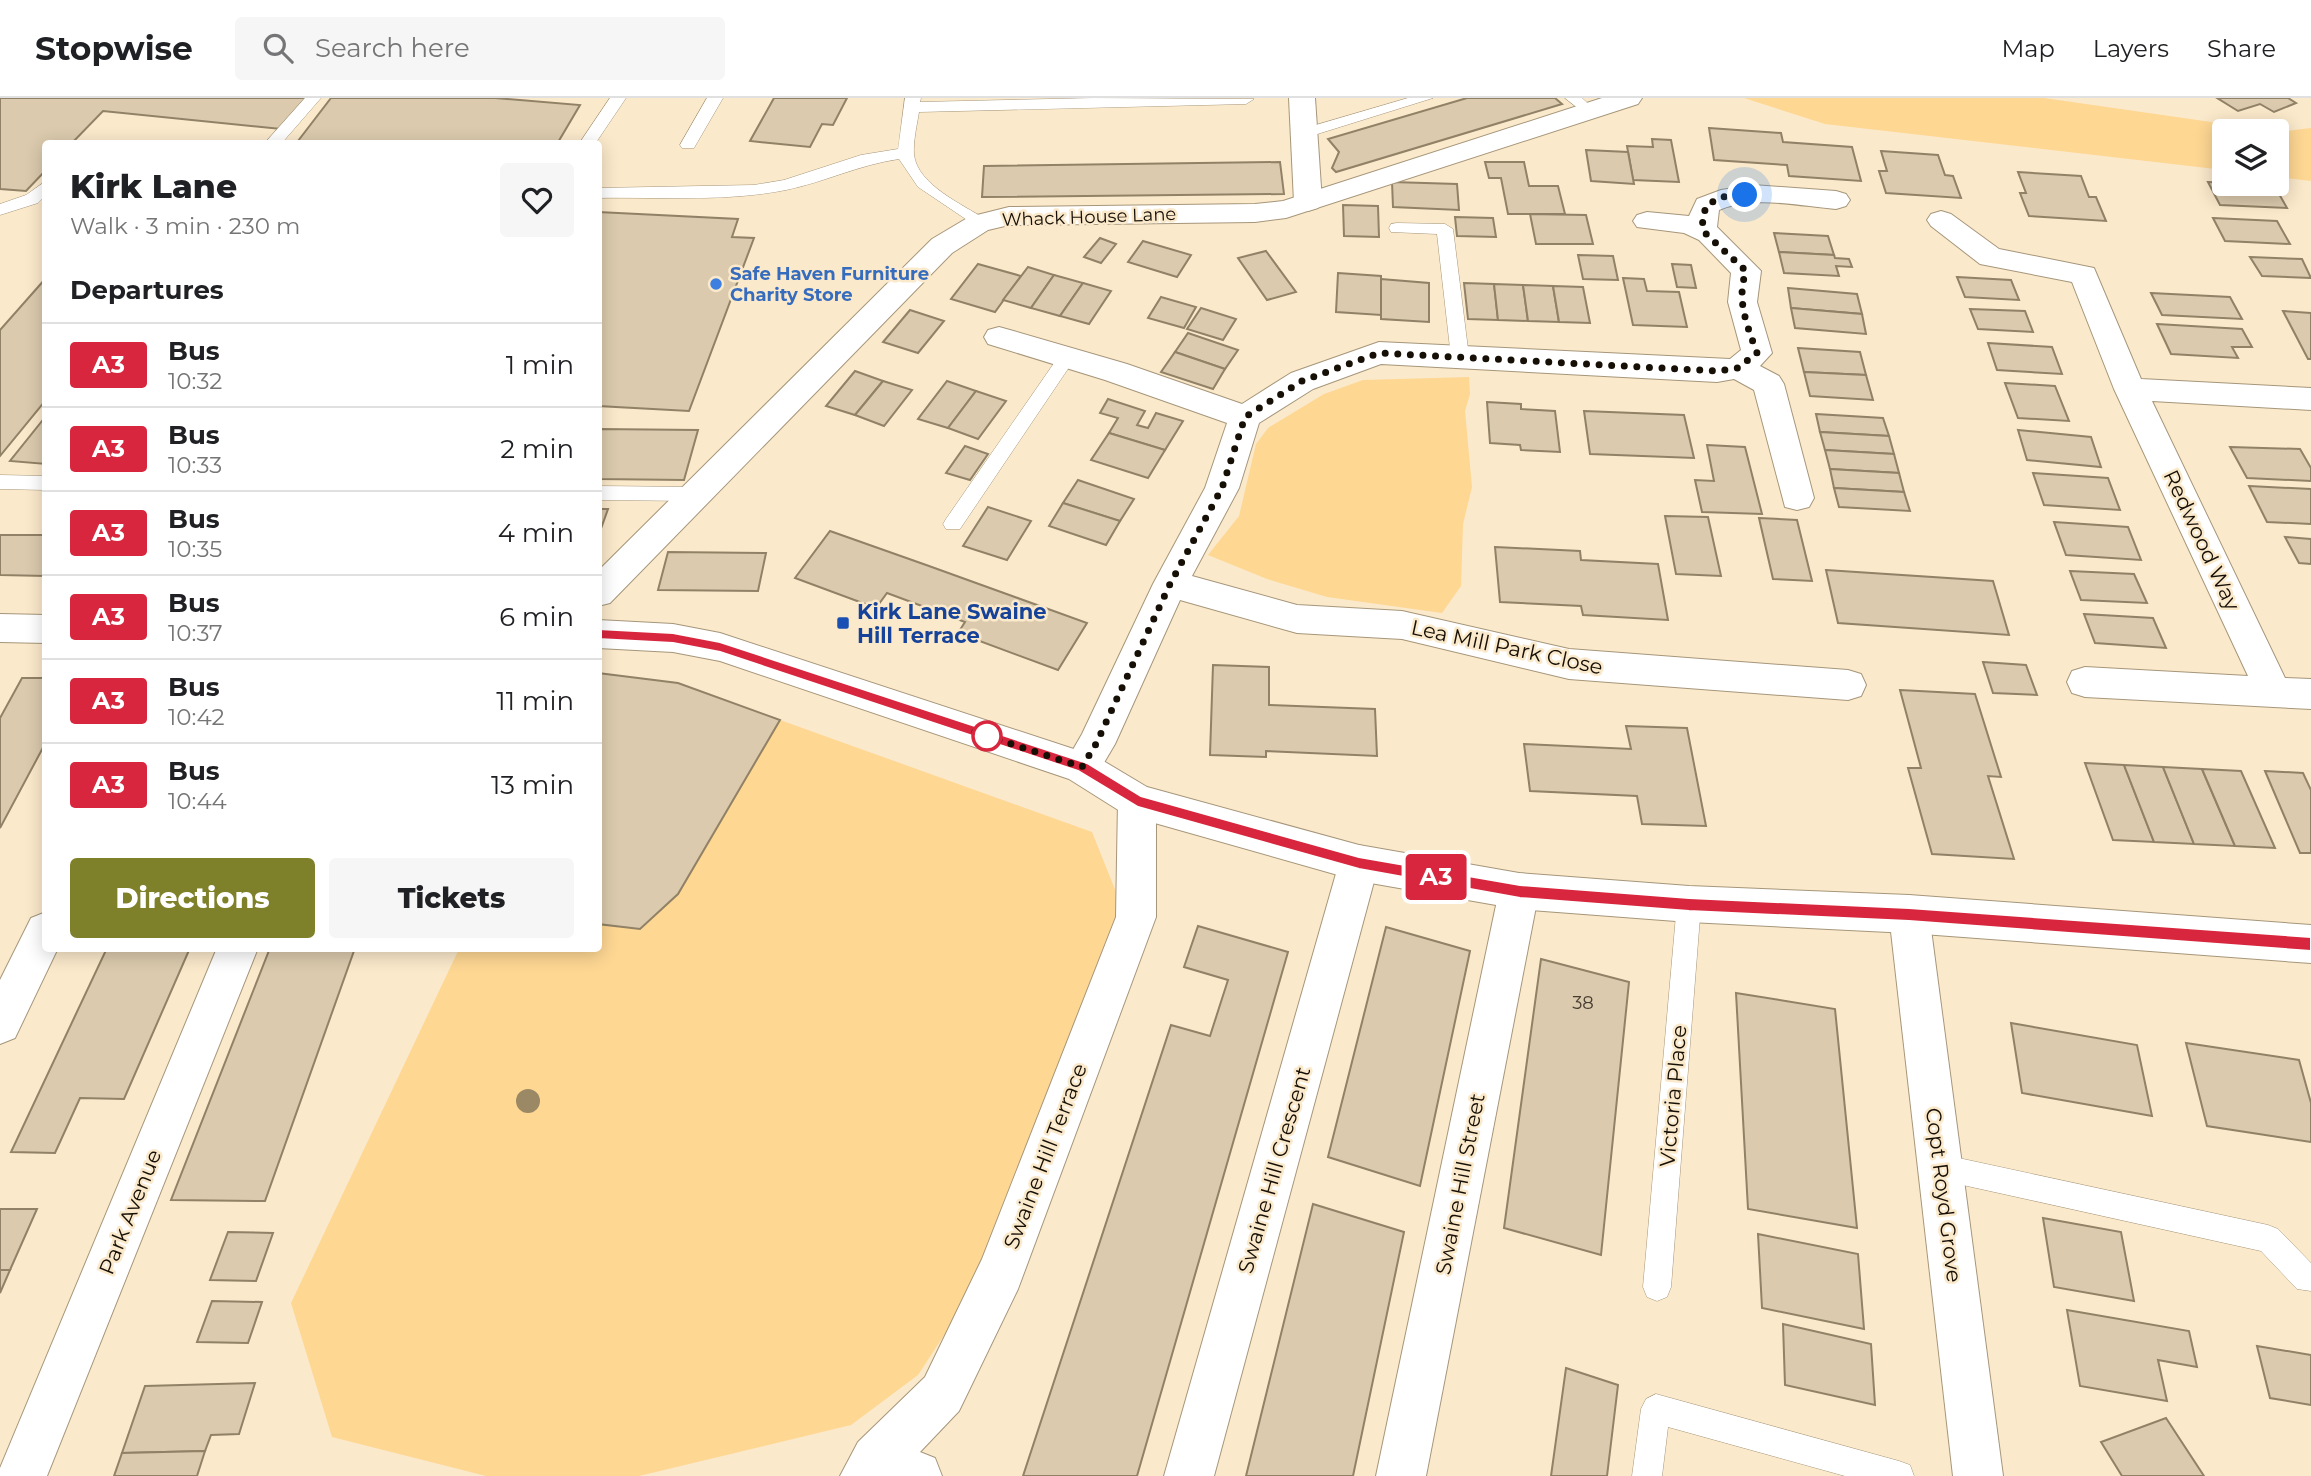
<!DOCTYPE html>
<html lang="en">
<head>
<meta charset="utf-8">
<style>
	body { margin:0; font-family:Montserrat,sans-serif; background:#f6f6f6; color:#202124; height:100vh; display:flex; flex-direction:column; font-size:26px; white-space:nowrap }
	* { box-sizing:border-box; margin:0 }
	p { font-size:23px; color:#757577 }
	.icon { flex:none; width:38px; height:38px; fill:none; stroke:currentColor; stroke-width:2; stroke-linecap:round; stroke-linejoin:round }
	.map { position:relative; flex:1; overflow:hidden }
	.sheet { position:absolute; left:42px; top:42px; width:560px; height:812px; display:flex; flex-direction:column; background:#fff; border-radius:7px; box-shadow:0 4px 18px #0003 }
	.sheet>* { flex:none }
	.badge { padding:0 14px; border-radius:5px; font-size:24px; line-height:46px }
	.buttons { position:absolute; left:2212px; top:21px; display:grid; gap:14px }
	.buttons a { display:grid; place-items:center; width:77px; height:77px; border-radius:7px; background:#fff; box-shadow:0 4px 18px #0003; font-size:35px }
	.you { position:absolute; width:35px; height:35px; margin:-18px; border:5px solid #fff; border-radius:50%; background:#1a73e8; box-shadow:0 0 0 10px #1a73e833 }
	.map>.badge { position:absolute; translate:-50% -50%; box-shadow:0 0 0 4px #fff }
	h2 { padding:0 28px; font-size:26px; line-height:63px }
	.round { display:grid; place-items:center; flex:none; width:74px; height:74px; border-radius:7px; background:#f6f6f6 }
	.head { display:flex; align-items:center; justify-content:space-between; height:119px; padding:0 28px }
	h1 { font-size:33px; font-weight:800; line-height:52px }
	.cta { display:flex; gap:14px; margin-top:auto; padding:14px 28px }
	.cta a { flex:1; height:80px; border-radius:7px; background:#7f812a; color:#fff; font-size:28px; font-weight:800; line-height:80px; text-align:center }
	.cta a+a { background:#f6f6f6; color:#202124 }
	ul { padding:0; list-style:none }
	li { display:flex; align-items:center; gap:21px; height:84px; padding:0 28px; border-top:2px solid #e0e0e0 }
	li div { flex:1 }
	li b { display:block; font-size:26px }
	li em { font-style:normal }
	li .badge { min-width:77px; font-weight:700; text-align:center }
	header { display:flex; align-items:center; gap:42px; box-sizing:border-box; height:98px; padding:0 35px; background:#fff; border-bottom:2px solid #e0e0e0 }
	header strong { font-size:33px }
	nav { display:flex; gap:38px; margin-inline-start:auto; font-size:24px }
	.search { width:490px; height:63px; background:#f6f6f6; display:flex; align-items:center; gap:18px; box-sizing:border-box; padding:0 24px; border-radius:7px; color:#757577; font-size:26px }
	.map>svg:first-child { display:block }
</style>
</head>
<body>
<header>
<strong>Stopwise</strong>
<div class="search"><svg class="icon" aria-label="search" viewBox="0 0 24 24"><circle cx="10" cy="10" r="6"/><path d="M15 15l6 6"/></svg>Search here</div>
<nav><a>Map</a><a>Layers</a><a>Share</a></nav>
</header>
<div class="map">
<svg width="2311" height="1378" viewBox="0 0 2311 1378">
	<rect width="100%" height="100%" fill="#fbe9cb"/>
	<g fill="#fed793">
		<path d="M1744,0H2044L2274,33H2224V72L1825,26Z"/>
		<path d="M2311,30V83L2277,79V34Z"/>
		<path d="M1469,279L1470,296L1465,313L1472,389L1463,426L1461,488L1442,515L1327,499L1267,481L1208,457L1239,418L1256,346L1268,330L1324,296L1363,282Z"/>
		<path d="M780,622L1092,734L1122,809L969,1199L918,1277L851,1327L639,1378H486L332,1339L291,1205L459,851L598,850L599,826L640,830L678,796Z"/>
	</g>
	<g fill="#dbcaad" stroke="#918166" stroke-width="2">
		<path d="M0,0H307L281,31L103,13L71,46H46V72L26,93L0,91Z"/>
		<path d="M331,0H495L580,7L557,46L298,43Z"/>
		<path d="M774,0H847L833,27L822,26L810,49L750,43Z"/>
		<path d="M1467,0H1555L1562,6L1336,74L1332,70L1339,54L1328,41Z"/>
		<path d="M2217,0H2288L2296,5L2274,14L2260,6L2238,13Z"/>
		<path d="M1709,30L1781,35L1783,44L1852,49L1861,83L1789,78L1787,67L1714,62Z"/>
		<path d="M1652,41L1671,42L1679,84L1633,82L1627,48L1653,49Z"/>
		<path d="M1586,52L1628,54L1634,86L1591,83Z"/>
		<path d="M1881,53L1938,57L1945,77L1953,78L1961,100L1886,95L1879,73H1887Z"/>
		<path d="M1280,64L1284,96L982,99L984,68Z"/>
		<path d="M1485,64H1524L1529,88H1558L1565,116H1508L1501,80H1489Z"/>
		<path d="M2018,74L2081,78L2089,99H2096L2106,123L2029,118L2020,95H2026Z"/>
		<path d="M1392,84L1457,86L1459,112L1393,109Z"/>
		<path d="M2208,84L2274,87L2287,110L2220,107Z"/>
		<path d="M1343,107L1378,108L1379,139L1344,138Z"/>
		<path d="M598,114L738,121L732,139L754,140L689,313L598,308Z"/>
		<path d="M1530,116L1586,117L1593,146H1536Z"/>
		<path d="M1455,119L1493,120L1496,139L1457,138Z"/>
		<path d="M2213,120L2277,123L2290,146L2225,143Z"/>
		<path d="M1774,135L1828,138L1834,157L1779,154Z"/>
		<path d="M1100,140L1116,146L1101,165L1084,159Z"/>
		<path d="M1143,143L1191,157L1177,179L1128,164Z"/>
		<path d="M1266,153L1296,194L1267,202L1238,160Z"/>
		<path d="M1779,154L1834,157L1835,160L1849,161L1852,169L1836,168L1839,178L1784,175Z"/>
		<path d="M1578,157L1613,158L1618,182L1583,181Z"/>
		<path d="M2250,159L2302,161L2311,180L2262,178Z"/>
		<path d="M978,166L1021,178L995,214L951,201Z"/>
		<path d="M1672,166L1691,167L1696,190L1677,189Z"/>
		<path d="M1028,169L1054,177L1031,210L1003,202Z"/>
		<path d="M1338,175L1381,178V217L1336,214Z"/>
		<path d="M1054,177L1083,185L1060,218L1031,210Z"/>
		<path d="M1957,179L2011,182L2019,202L1965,199Z"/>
		<path d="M46,180V302L0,358V232Z"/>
		<path d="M1623,180L1644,181L1647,193L1679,194L1687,229L1633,227Z"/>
		<path d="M1381,181L1429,185V224L1381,221Z"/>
		<path d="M1083,185L1111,193L1089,226L1060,218Z"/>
		<path d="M1464,185L1494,186L1498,222L1468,221Z"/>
		<path d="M1494,186L1523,187L1528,223L1498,222Z"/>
		<path d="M1523,187L1553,188L1559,224L1528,223Z"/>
		<path d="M1553,188L1583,189L1590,225L1559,224Z"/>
		<path d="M1788,190L1857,196L1862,216L1791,210Z"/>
		<path d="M2151,195L2230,199L2242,221L2162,217Z"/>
		<path d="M1161,199L1196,209L1184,230L1148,220Z"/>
		<path d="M1201,210L1236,221L1223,242L1187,231Z"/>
		<path d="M1791,210L1862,216L1866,236L1795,230Z"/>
		<path d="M1970,211L2025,213L2033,234L1978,231Z"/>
		<path d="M910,212L944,223L918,255L883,244Z"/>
		<path d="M2283,213L2311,215V261H2308Z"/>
		<path d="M2157,226L2242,231L2252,249H2232L2238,260L2171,256Z"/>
		<path d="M1188,235L1238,252L1225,271L1175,254Z"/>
		<path d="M1988,245L2052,249L2062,276L1997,272Z"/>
		<path d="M1798,250L1860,254L1866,277L1804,274Z"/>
		<path d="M1175,254L1225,271L1213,291L1161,274Z"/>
		<path d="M855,273L883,283L855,317L826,308Z"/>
		<path d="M1804,274L1866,277L1873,302L1810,298Z"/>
		<path d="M883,283L912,292L884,328L855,317Z"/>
		<path d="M947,283L976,293L948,330L918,321Z"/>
		<path d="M2005,285L2055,288L2069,323L2018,320Z"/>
		<path d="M976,293L1006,303L978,341L948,330Z"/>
		<path d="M1108,301L1145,313L1137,327L1148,330L1156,315L1183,323L1165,352L1109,335L1118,320L1100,315Z"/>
		<path d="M1487,304L1521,306V311L1555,313L1560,354L1521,352L1520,347L1490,345Z"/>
		<path d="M1584,313L1684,317L1694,360L1590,356Z"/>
		<path d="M1816,316L1883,320L1889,338L1820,334Z"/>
		<path d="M46,318V366L10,363Z"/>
		<path d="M598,331L698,332L684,382L598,381Z"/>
		<path d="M2018,332L2091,339L2101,369L2027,362Z"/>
		<path d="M1820,334L1889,338L1894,356L1825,352Z"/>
		<path d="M1109,335L1165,352L1148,380L1091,362Z"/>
		<path d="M1707,347L1745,349L1762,416L1702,414L1695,382L1714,383Z"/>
		<path d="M965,348L988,356L970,382L946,375Z"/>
		<path d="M2230,349L2300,351L2311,370V383L2247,380Z"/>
		<path d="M1825,352L1894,356L1899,375L1830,371Z"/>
		<path d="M1830,371L1899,375L1904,394L1834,390Z"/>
		<path d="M2033,375L2108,380L2120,412L2044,407Z"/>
		<path d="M1078,382L1134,401L1120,423L1063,405Z"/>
		<path d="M2249,388L2311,391V426L2267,424Z"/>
		<path d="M1834,390L1904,394L1910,413L1839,409Z"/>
		<path d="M1063,405L1120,423L1106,447L1049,428Z"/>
		<path d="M988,409L1031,423L1007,462L963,448Z"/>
		<path d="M598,411H608L598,439Z"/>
		<path d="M1665,418L1708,419L1721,478L1676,476Z"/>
		<path d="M1759,420L1797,422L1812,483L1773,481Z"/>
		<path d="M2054,424L2128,429L2141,462L2066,457Z"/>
		<path d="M830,433L929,468L1087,525L1058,572L958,535L965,524L887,495L876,510L795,480Z"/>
		<path d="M0,437H46V478L0,477Z"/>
		<path d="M2285,439L2311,441V466L2299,465Z"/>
		<path d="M1495,449L1580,453L1581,462L1658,466L1668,522L1583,517L1581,508L1500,504Z"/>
		<path d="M668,454L766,455L758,493L658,492Z"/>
		<path d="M1826,472L1993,483L2009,537L1838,525Z"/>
		<path d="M2070,473L2134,476L2147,505L2081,502Z"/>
		<path d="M2084,516L2153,520L2166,550L2095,545Z"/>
		<path d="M1983,564L2026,567L2037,597L1993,595Z"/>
		<path d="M1213,567L1269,569V607L1375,611L1377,658L1266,653V659L1210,657Z"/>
		<path d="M598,575L678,585L780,622L678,796L640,831L598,826Z"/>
		<path d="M22,580H46V644L0,730V620Z"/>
		<path d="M1900,592L1975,596L2001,679L1988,678L2014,761L1932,756L1908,670H1921Z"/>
		<path d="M1626,628L1687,630L1706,728L1642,726L1637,698L1530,693L1524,646L1631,651Z"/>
		<path d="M2085,665L2124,667L2154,744L2113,742Z"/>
		<path d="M2124,667L2163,669L2194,746L2154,744Z"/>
		<path d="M2163,669L2202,671L2235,748L2194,746Z"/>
		<path d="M2202,671L2241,673L2275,750L2235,748Z"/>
		<path d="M2265,673L2303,675L2311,692V755H2300Z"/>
		<path d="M1198,828L1288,854L1137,1378H1023L1171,927L1210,938L1228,882L1184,869Z"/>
		<path d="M1386,829L1470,853L1420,1088L1328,1059Z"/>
		<path d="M107,850H190L124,1001L80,1000L55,1055L11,1054Z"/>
		<path d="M270,850H355L265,1103L171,1102Z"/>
		<path d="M1541,861L1629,884L1601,1157L1504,1130Z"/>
		<path d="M1736,895L1835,911L1857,1130L1748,1111Z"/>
		<path d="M2011,925L2137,947L2152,1018L2022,995Z"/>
		<path d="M2186,945L2299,962L2311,1005V1044L2207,1028Z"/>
		<path d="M1313,1106L1404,1134L1353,1378H1246Z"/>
		<path d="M0,1111H37L10,1172H0Z"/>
		<path d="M2043,1120L2121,1134L2134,1203L2054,1189Z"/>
		<path d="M228,1134L273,1135L256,1183L210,1182Z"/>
		<path d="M1758,1136L1858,1156L1864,1231L1762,1210Z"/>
		<path d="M0,1172H10L0,1195Z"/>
		<path d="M212,1203L262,1204L248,1245L197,1244Z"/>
		<path d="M2067,1212L2189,1233L2197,1269L2158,1262L2167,1303L2080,1288Z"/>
		<path d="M1783,1226L1871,1246L1875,1307L1785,1287Z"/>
		<path d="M2257,1248L2311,1257V1307L2270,1300Z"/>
		<path d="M1566,1270L1618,1287L1607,1378H1551Z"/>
		<path d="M255,1285L239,1336L211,1337L205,1353L122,1355L145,1288Z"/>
		<path d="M2166,1320L2204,1378H2122L2101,1344Z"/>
		<path d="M205,1353L197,1378H114L122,1355Z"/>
	</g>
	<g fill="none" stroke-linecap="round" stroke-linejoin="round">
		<g stroke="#a6967a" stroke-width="1">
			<g id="service">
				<path d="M305,0H321L281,46H264Z"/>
				<path d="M610,0H626L595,46H579Z"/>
				<path d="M707,0H723L694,50H682L680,47Z"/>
				<path d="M905,0H921L920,4L1094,0L1254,1L1246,6L919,14C917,27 913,43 914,57C918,87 962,106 985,121L987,125L985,129L979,130L918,89L899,61C858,67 825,84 786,92C726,104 660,99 598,100V90L754,87L784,82L861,57L898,51Z"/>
				<path d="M1408,0H1433L1311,38H1299L1297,35L1299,32Z"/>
				<path d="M1565,0H1582L1596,13L1588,18Z"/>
				<path d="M46,83V97L38,105L0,117V106L26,97Z"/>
				<path d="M1397,125L1445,126L1453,131L1469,259L1466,263H1454L1451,259L1437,136L1391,134L1389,130L1391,126Z"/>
				<path d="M1067,253L1076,259L960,431H946L943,426L946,421L1061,255Z"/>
				<path d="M0,377L46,378V392L0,391Z"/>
				<path d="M598,388L695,389L705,396L695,403L598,402Z"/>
				<path d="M1689,795L1697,798L1701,806L1671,1189L1667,1199L1657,1203L1647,1199L1643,1189L1677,806L1681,798Z"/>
				<path d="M1940,1056L2268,1127L2278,1131L2311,1165V1193L2297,1191L2261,1153L1940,1082L1931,1078L1927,1069L1931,1060Z"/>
				<path d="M1656,1296L1899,1363L1910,1367L1914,1378H1845L1668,1329L1662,1378H1632L1641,1311L1646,1301Z"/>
			</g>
		</g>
		<g stroke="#a6967a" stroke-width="2">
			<g id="minor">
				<path d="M1289,0H1315L1322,104L1318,110L1308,113L1298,110L1294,104Z"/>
				<path d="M1753,87L1836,93L1846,96L1850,102L1846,108L1836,111C1798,108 1755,97 1719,112L1717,129L1761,173L1757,204L1772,255L1760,268L1779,278L1784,286L1814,400L1809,409L1797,412L1785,409L1754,292L1734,281L1717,284L1381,266L1313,291L1259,325L1239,390L1192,478L1297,507L1402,513L1569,551L1848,572L1861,576L1866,587L1861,598L1848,602L1569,581L1402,541L1297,535L1180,502L1115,646L1095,680L1082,685L1069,680L1063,669L1082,636L1153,486L1205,390L1227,325L1105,282L988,246L984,239L988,232L999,229L1010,232L1127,266L1242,306L1291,275L1379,244L1730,261L1741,252L1728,204L1731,175L1699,142L1684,135L1637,129L1633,123L1637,117L1647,114L1689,118L1697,101L1721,92Z"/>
				<path d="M1941,113L1951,116L1999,151L2094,170L2141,281L2311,290V312L2152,303L2285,580L2311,581V611L2085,599L2072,595L2067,584L2072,573L2085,569L2248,578L2114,291L2072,184L1980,166L1931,128L1927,122L1931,116Z"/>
				<path d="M1137,686L1151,691L1156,703V819L1018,1191L959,1313L920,1354L935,1360L942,1378H840L858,1344L925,1279L982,1161L1116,819L1118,703L1123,691Z"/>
				<path d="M1359,747L1373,752L1379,765L1214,1378H1164L1339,765L1345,752Z"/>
				<path d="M1519,775L1533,780L1539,793L1426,1378H1376L1499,793L1505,780Z"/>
				<path d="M1909,797L1923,803L1929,816L2003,1378H1953L1889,816L1895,803Z"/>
				<path d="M46,814V850H58L15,940L0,946V882L31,820Z"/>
				<path d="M217,850H258L47,1378H0V1370Z"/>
			</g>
		</g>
		<g stroke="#a6967a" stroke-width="2">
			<g id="tertiary">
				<path d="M1602,0H1642L1638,6L1286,120L1255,124L1009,127L988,132L952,155L610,505L598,508V473L932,141L969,119L1009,109L1255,106L1283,103Z"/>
				<path d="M0,516L46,517V545L0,544Z"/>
				<path d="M598,522L673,526L720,535L1095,658L1147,689L1359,747L1519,775L1689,788L1909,797L2311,827V865L1909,835L1689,824L1519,811L1359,783L1137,720L1123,715L1069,681L720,563L673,554L598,550Z"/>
			</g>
		</g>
		<use href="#service" fill="#fff" fill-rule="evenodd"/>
		<use href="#minor" fill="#fff" fill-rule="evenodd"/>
		<use href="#tertiary" fill="#fff" fill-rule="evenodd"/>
	</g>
	<circle fill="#9b8865" cx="528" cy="1003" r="12"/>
	<path fill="#d7263d" stroke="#fff" stroke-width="2" d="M598,531L673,535L720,544L1087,665L1141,698L1359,759L1520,787L1689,800L1909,810L2311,839V853L1909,823L1689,813L1520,800L1359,771L1138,709L1078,673L720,554L673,545L598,541L592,536Z"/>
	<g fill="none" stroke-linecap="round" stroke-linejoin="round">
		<path stroke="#150f06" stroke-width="7" stroke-dasharray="0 12.6" d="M987,638L975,634L1082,669L1096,646L1170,486L1222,390L1245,319L1302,283L1379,255L1717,273L1738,270L1757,255C1747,227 1736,202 1746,173L1704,134L1702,120L1707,107L1721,99L1745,97"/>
	</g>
	<circle fill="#3f7fe0" stroke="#fbe9cb" stroke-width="2.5" cx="716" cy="186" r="7"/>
	<rect fill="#1a4fb4" stroke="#fbe9cb" stroke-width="2.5" x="836" y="518" width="14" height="14" rx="3.5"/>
	<circle fill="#fff" stroke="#d7263d" stroke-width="3.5" cx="987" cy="638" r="14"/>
	<g text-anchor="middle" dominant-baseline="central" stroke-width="5" stroke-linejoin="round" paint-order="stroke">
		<g font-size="18" fill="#150f06" stroke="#fbe9cb">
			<text transform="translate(1089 119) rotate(-2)">Whack House Lane</text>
		</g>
		<g font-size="18" font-weight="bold" fill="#366cbe" stroke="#fbe9cb" text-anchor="start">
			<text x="730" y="176">Safe Haven Furniture<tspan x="730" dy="21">Charity Store</tspan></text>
		</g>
		<g font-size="18" fill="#463e30">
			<text x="1583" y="905">38</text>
		</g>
		<g font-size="21" fill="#150f06" stroke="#fbe9cb">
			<text transform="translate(2202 442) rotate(65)">Redwood Way</text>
			<text transform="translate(1507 549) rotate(12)">Lea Mill Park Close</text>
			<text transform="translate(1673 998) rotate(-85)">Victoria Place</text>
			<text transform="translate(1045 1058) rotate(-69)">Swaine Hill Terrace</text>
			<text transform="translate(1274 1072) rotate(-74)">Swaine Hill Crescent</text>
			<text transform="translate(1460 1086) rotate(-79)">Swaine Hill Street</text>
			<text transform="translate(1944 1097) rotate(83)">Copt Royd Grove</text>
			<text transform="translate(130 1114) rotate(-68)">Park Avenue</text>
		</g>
		<g font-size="21" font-weight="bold" fill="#164399" stroke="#fbe9cb" text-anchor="start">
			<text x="857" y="513">Kirk Lane Swaine<tspan x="857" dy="24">Hill Terrace</tspan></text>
		</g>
	</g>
</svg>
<div class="buttons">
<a><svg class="icon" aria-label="layers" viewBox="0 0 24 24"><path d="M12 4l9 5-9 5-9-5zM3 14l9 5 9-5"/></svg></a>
</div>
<div class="you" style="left:1745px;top:97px"></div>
<b class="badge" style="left:1436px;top:779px;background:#d7263d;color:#fff">A3</b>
<section class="sheet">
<div class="head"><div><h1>Kirk Lane</h1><p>Walk · 3 min · 230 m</p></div><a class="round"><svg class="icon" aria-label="heart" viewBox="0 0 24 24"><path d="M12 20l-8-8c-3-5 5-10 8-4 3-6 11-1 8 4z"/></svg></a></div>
<h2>Departures</h2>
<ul>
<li><span class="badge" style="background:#d7263d;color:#fff">A3</span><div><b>Bus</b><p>10:32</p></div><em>1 min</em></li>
<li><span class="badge" style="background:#d7263d;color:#fff">A3</span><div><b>Bus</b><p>10:33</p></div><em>2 min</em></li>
<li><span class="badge" style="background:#d7263d;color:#fff">A3</span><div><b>Bus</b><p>10:35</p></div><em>4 min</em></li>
<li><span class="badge" style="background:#d7263d;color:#fff">A3</span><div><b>Bus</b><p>10:37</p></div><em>6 min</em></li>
<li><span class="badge" style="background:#d7263d;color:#fff">A3</span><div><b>Bus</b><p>10:42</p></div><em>11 min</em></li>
<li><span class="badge" style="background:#d7263d;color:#fff">A3</span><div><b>Bus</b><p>10:44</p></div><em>13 min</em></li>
</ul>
<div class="cta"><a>Directions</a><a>Tickets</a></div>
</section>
</div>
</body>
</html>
